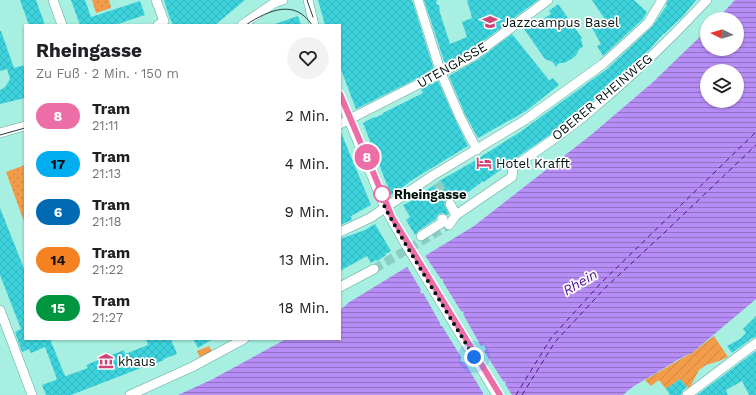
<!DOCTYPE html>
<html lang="de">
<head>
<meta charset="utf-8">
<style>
	body { margin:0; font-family:"Work Sans",sans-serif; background:#f2f2f2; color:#202124; height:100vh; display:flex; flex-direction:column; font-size:15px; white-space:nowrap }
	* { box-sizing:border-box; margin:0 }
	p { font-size:13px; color:#757577 }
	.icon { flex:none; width:22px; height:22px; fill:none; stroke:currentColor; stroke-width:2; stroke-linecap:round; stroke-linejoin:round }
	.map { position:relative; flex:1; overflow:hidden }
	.side { position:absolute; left:24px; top:24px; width:317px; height:316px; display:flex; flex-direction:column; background:#fff; border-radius:0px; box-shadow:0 1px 3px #0004 }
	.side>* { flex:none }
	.badge { padding:0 8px; border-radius:13px; font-size:14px; line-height:26px }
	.needle { width:26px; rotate:275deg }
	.buttons { position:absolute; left:700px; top:12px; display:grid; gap:8px }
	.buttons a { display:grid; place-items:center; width:44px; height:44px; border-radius:50%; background:#fff; box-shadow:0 1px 3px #0004; font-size:20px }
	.you { position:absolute; width:20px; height:20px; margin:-10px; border:3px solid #fff; border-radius:50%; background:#1a73e8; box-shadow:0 0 0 6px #1a73e833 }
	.map>.badge { position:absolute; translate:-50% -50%; box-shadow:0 0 0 2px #fff }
	.round { display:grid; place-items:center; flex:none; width:42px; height:42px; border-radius:21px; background:#f2f2f2 }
	.overview { display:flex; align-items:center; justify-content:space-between; height:68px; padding:0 12px }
	h1 { font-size:19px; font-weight:700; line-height:30px }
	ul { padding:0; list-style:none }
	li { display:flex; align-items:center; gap:12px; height:48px; padding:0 12px }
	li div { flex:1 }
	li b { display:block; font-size:15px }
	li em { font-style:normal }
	li .badge { min-width:44px; font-weight:700; text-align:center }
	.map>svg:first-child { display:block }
</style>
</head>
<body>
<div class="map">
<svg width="756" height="395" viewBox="0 0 756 395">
	<defs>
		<pattern id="park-dots" width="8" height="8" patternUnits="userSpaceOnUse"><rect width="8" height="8" fill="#f29c4a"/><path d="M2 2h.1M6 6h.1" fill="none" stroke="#ce8640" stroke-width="1.8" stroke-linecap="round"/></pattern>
		<pattern id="garden-furrows" width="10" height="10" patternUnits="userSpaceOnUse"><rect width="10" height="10" fill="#f29c4a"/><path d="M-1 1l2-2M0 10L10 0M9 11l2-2" fill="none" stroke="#ce8640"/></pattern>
		<pattern id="water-rules" width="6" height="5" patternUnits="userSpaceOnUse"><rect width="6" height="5" fill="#b68cf5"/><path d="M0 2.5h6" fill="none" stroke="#9271c5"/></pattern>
		<pattern id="building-cross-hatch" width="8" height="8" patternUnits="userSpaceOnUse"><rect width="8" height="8" fill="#3dd3dd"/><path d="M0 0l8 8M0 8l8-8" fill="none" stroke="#34b4bc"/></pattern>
	</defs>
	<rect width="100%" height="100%" fill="#a6efe1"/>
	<g fill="url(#park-dots)">
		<path d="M92,0H109L111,8L96,13Z"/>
		<path d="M25,165V224L6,172Z"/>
	</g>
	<g fill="url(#garden-furrows)">
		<path d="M714,336L728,357L719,361L706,365L699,370L689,389L680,379L666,389L659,380L651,386L645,380L681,359L692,353Z"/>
		<path d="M209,346L212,352L200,358L197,351Z"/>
	</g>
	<path fill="url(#water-rules)" fill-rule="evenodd" d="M735,0H756V299L692,353C681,357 670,365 659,371C647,379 633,385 623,395H178L211,380L286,339H340V309L344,307L348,303L474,226L591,135L652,83L707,30V49H737V19H717ZM707,71H737V101H707Z"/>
	<path fill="#a6efe1" d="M424,254L441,279H443V282L461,311L464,312L463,314L481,346L484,345L486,349L484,351L503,381L506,382L505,384L512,395H483V393L465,363L460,361L461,357L442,326L440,325V323L423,293H420L421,290L406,265Z"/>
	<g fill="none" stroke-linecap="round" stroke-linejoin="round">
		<g stroke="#551390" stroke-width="1" stroke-dasharray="5 4" stroke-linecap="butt">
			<path d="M516,395L551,338L601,283L756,132"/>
			<path d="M522,395L555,342L605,288L663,234L756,145"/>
		</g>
	</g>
	<g fill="url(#building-cross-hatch)">
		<path d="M20,0H36L45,25H29Z"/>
		<path d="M71,0H85L91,17L140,1L145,15L115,25H80Z"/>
		<path d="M164,0H245L215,25H173L169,16Z"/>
		<path d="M318,0H412L434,70L356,109L340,67V25H325Z"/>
		<path d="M424,0H437L436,4L439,5L440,13L450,44L467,37L462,22L472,18L467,0H538L473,49L445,64Z"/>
		<path d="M592,0H634L647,12L643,19L603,56L597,46L601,44L592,28L602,22L601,20L604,18Z"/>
		<path d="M668,0H696L683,16L664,34V33L650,49L595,99L554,132L510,162L501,168L502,169L484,182L483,181L466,194L455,201L451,198L447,199L445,201L444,204L449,214L447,215L443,213L439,214L437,216L436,219L418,231L415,235L406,220L410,217L403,205L411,201V200L439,182V181L471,163L520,132L607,69L652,27L667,5L666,4Z"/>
		<path d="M558,4L582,38L581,39L583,47L579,49L577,54L573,58L564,63H559L556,67L553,62L545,59L524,29L533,22L535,25L543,19L551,14L549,11Z"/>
		<path d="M298,16L301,25H275V24Z"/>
		<path d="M0,31H1L14,68L25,65V98L0,104V90L5,87L10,79L7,69L0,71Z"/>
		<path d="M512,34L549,80H550L553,78L559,85L526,111L478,138L465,114L449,76L479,59Z"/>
		<path d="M438,81L455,119L468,146L412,180L403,187L391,195L363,123L372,118L377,117L383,114V113L423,93L421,89Z"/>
		<path d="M340,130L371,205L351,216L352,220L340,225Z"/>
		<path d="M0,208L25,271V339H50L65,376H66L88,368L86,365L101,359L100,356L108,352L109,356L124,350L125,354L148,345L146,339H171L177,354L163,359L164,360L154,364V363L71,395H46L42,385L56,380V379H57L45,347L31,353L29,349L22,352L15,332L21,329L0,275Z"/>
		<path d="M375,224L391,251L385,254L386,255L377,261L376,260L371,263L367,256L340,271V239L365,230Z"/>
		<path d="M756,316V337L752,338L732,353L727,346L740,339L746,333L743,329Z"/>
		<path d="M193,339H213L198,348Z"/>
		<path d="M756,351V395H749L742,381L726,390L728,395H697Z"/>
		<path d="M680,379L687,387L683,390L681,395H670L666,389Z"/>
	</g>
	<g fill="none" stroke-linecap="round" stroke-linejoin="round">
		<g stroke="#8dcec2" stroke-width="9" stroke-dasharray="9 4.5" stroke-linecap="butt">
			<path d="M437,183L450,204"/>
			<path d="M374,269L449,225"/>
		</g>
		<g stroke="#63aa9d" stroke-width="10">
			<g id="street">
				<path d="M53,0L62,25"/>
				<path d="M156,0L164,21L158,25"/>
				<path d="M308,0L314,25"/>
				<path d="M418,0L441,73L460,117L477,150"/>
				<path d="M242,25L274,3L283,0"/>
				<path d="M340,98L385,208L406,245"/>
				<path d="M340,124L464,61L476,54L548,0"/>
				<path d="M0,133L25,126"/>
				<path d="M450,204L456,215"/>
				<path d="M449,225L456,215L512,177L513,167C537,151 561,135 583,117C627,81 668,42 707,0"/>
				<path d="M340,232L370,218L432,176L525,120L603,64L648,23L662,0"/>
				<path d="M421,236L443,222L442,219H443"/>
				<path d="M340,287L374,269"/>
				<path d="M0,310L32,395"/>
				<path d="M130,395L192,367L244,339"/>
				<path d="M687,395L756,343"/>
			</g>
		</g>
		<use href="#street" stroke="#fff" stroke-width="9"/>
		<g stroke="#22413b" stroke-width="1">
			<path d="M307,0L313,17"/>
			<path d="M246,25C271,8 296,0 312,25"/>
			<path d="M340,94L392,217L500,395"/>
			<path d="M0,135L25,128"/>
		</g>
		<g stroke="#63aa9d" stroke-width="10" stroke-linecap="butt">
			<path id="street-bridge" d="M406,245L497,395"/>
		</g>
		<use href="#street-bridge" stroke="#fff" stroke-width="9"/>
	</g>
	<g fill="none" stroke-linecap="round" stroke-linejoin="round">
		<g stroke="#fff" stroke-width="9">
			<path id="line" d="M340,94L392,217L500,395"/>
		</g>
		<use href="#line" stroke="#ed6ea7" stroke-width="6"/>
		<path stroke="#00130f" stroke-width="4" stroke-dasharray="0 7.2" d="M382,194L380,195L385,208L406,245L474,357"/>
	</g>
	<defs>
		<g id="university-bare" transform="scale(1.2)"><path d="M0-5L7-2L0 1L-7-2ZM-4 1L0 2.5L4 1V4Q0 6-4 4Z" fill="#cf4378" stroke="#fff" stroke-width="2.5" paint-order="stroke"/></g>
		<g id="hotel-bare" transform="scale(1.2)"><path d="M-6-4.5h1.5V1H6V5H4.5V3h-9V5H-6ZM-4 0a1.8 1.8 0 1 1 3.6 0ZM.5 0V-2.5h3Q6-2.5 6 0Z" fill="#cf4378" stroke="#fff" stroke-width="2.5" paint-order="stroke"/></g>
		<g id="museum-bare" transform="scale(1.2)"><path d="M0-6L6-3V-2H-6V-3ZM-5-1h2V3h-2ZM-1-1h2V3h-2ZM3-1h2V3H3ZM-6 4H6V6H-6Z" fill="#cf4378" stroke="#fff" stroke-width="2.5" paint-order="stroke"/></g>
	</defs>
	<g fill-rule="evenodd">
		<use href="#university-bare" x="490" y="22"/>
		<use href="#hotel-bare" x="484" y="163"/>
		<use href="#museum-bare" x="106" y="361"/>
	</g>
	<circle fill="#fff" stroke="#ed6ea7" stroke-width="2" cx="382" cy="194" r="8"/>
	<g text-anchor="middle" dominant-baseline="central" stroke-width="3.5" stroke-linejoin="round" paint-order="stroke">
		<g font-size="13" fill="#00130f" stroke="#fff" text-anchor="start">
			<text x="502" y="22">Jazzcampus Basel</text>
			<text x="496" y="163">Hotel Krafft</text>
			<text x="118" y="361">khaus</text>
		</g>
		<g font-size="13" fill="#00130f" stroke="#fff">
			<text transform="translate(452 65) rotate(-30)">UTENGASSE</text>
			<text transform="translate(602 97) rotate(-40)">OBERER RHEINWEG</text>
		</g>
		<g font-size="13" font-weight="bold" fill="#00130f" stroke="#fff" text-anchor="start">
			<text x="394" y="194">Rheingasse</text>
		</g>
		<g font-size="14" font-style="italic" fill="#551390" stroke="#fff">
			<text transform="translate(580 282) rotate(-30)">Rhein</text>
		</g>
	</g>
</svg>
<div class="buttons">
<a><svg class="needle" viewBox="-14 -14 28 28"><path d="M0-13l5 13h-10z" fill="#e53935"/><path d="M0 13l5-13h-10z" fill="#757577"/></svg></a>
<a><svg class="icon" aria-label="layers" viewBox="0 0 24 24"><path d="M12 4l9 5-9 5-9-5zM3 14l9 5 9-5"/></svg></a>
</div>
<div class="you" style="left:474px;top:357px"></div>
<b class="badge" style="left:367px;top:157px;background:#ed6ea7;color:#fff">8</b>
<section class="side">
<div class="overview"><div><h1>Rheingasse</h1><p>Zu Fuß · 2 Min. · 150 m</p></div><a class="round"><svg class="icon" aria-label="heart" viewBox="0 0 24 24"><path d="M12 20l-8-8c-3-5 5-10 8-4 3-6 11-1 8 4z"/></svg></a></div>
<ul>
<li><span class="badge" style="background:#ed6ea7;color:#fff">8</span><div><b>Tram</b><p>21:11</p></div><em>2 Min.</em></li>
<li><span class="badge" style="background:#00aeef;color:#111">17</span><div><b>Tram</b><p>21:13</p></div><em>4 Min.</em></li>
<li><span class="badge" style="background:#0069b4;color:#fff">6</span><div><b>Tram</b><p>21:18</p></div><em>9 Min.</em></li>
<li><span class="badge" style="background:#f58220;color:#111">14</span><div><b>Tram</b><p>21:22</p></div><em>13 Min.</em></li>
<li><span class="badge" style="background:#009640;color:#fff">15</span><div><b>Tram</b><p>21:27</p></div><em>18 Min.</em></li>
</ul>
</section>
</div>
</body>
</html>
